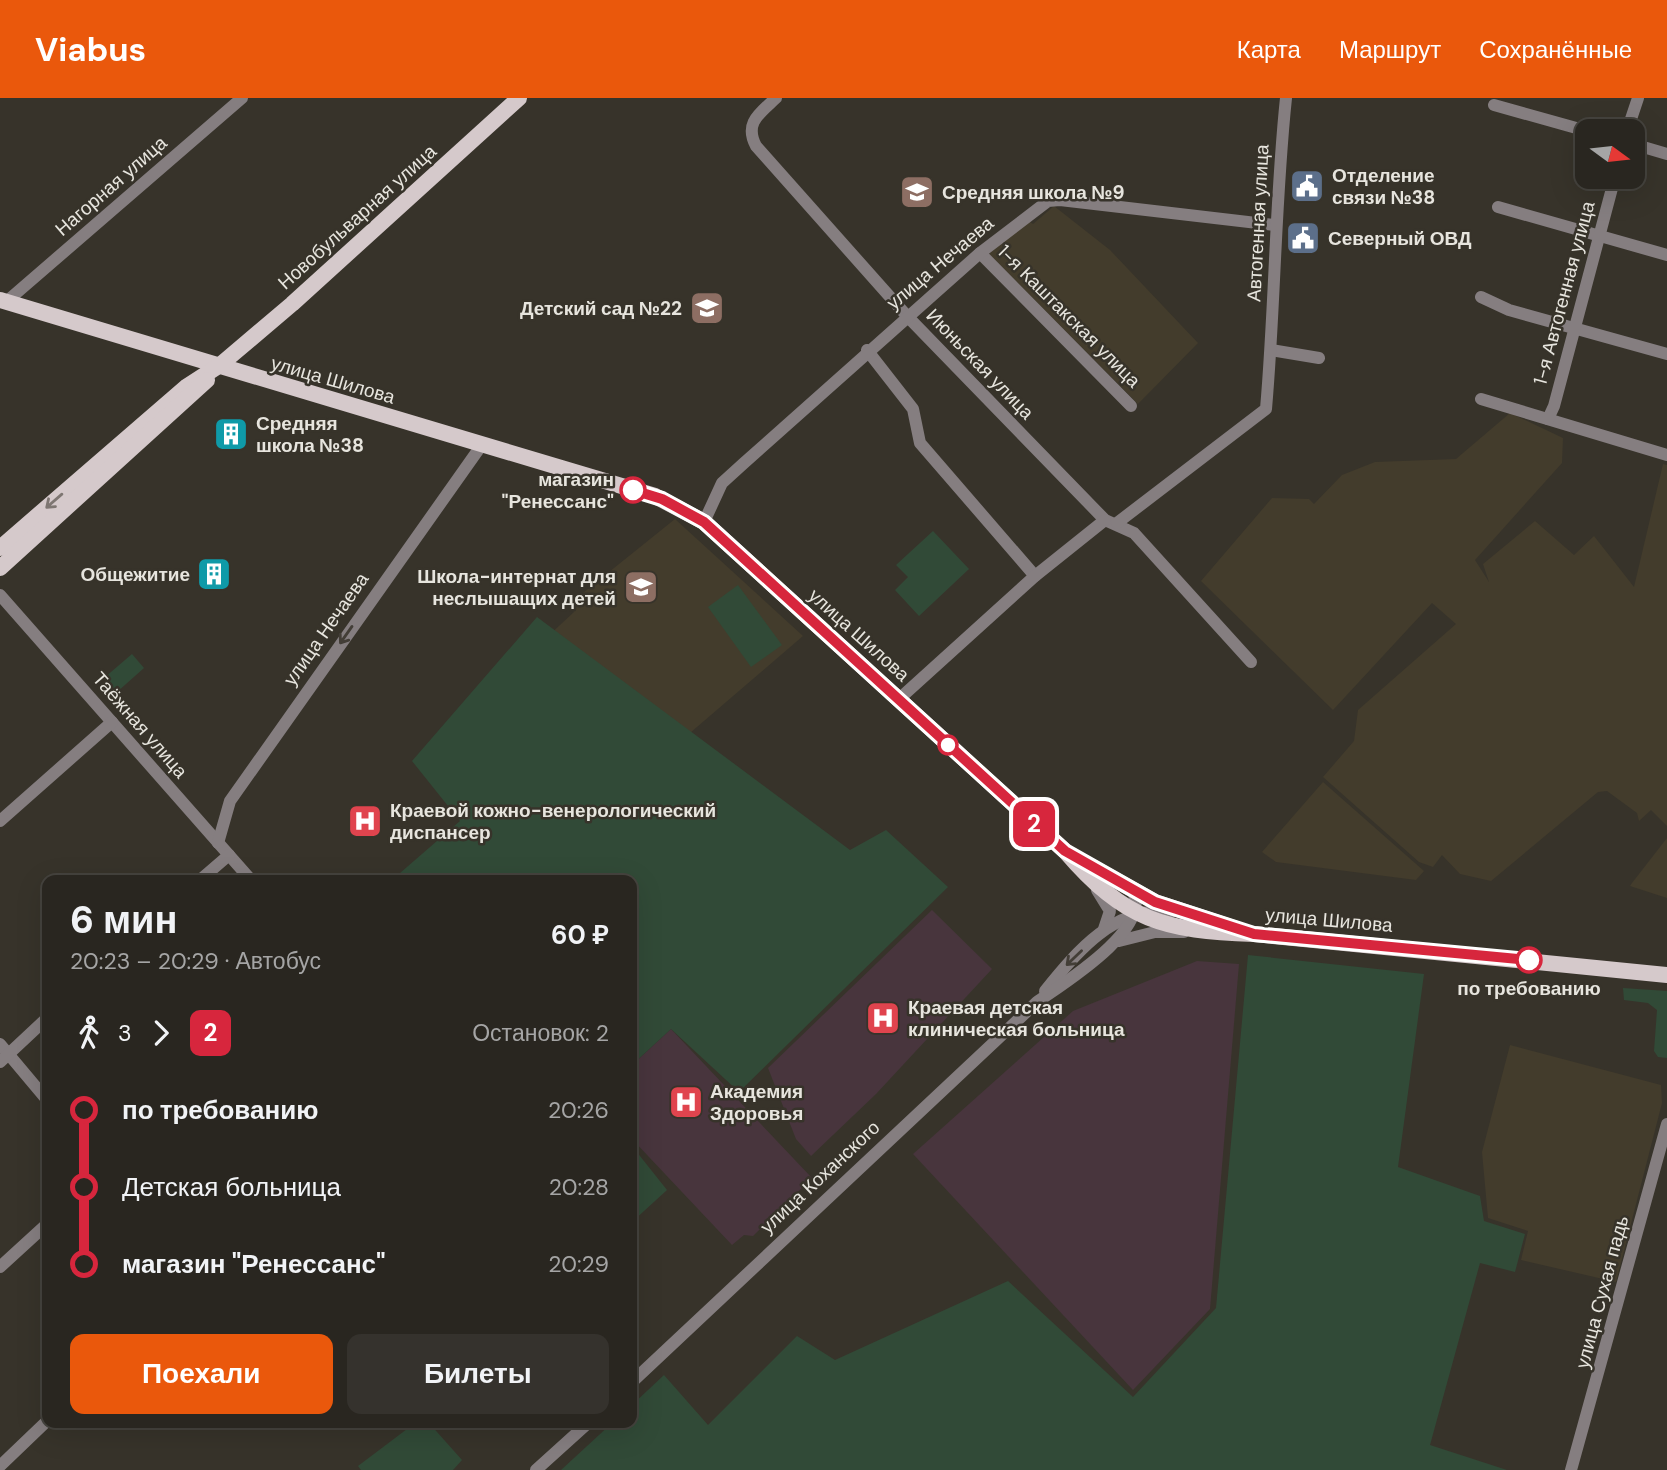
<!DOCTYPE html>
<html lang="ru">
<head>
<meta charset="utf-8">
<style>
	body { margin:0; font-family:"DM Sans",sans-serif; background:#35322d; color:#f1f3f6; height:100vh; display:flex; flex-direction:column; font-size:26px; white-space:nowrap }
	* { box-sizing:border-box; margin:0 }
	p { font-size:23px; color:#a5a5a5 }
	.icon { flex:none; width:38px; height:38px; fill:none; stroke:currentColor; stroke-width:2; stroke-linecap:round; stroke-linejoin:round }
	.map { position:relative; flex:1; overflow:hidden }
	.details { position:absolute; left:42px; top:777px; width:595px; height:553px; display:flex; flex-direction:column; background:#292620; border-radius:14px; box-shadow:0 7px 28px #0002,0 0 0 2px #45433e }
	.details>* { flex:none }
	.badge { padding:0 14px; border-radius:10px; font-size:24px; line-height:46px }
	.needle { width:46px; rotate:105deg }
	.fabs { position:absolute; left:1575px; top:21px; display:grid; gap:14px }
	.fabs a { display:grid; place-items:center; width:70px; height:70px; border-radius:14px; background:#292620; box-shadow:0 7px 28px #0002,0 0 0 2px #45433e; font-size:35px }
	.map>.badge { position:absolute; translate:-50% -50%; box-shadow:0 0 0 4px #fff }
	.legs { display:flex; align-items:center; gap:10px; height:77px; padding:0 28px; font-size:23px }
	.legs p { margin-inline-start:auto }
	.headline { display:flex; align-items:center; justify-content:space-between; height:119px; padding:0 28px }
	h1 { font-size:38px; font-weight:800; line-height:52px }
	.button { display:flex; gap:14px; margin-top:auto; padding:14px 28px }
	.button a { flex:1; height:80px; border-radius:14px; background:#ea580c; color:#fff; font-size:28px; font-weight:800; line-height:80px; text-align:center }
	.button a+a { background:#35322d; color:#f1f3f6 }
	ul { padding:0 28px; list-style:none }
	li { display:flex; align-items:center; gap:24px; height:77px; font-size:26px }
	li i { display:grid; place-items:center; width:10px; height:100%; margin:0 9px; background:currentColor }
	li i::after { content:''; width:18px; height:18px; margin:-9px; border:5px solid; border-radius:50%; background:#292620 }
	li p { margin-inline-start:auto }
	li:first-child i { background:linear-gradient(#0000 50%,currentColor 0) }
	li:last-child i { background:linear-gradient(currentColor 50%,#0000 0) }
	header { display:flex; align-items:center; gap:42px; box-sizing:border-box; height:98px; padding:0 35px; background:#ea580c; color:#fff }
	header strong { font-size:33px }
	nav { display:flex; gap:38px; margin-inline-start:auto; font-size:24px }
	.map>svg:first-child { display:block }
</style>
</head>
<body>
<header>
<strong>Viabus</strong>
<nav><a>Карта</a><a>Маршрут</a><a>Сохранённые</a></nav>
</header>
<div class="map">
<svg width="1667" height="1372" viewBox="0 0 1667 1372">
	<rect width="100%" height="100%" fill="#37332a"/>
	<g fill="#433c2c">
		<path d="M1054,108L1110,152L1198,245L1138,306L989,156L1027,122L1033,126Z"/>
		<path d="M1510,315L1563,340L1562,365L1475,462L1489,484L1483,466L1535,423L1574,457L1594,438L1634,489L1663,366L1667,367V728L1651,712L1639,723L1637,715L1607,693L1598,694L1491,783L1460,776L1442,757L1433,769L1419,764L1323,679L1354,643L1358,612L1456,526L1432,505L1333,612L1201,483L1272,400L1309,401L1314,406L1342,377L1375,364L1456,361Z"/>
		<path d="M675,421L803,538L683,641L546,540L574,514L568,507Z"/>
		<path d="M1323,684L1424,773L1416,782L1276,764L1262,754Z"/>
		<path d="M1667,740V800L1630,788L1632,785Z"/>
		<path d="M1510,947L1661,987L1662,1005L1616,1184L1521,1162L1528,1133L1488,1120L1482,1054Z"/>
	</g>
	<g fill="#48353d">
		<path d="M932,812L992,871L876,996L811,1058L796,1041L768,970Z"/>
		<path d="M1197,863L1239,866L1210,1211L1133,1292L913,1056L1073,913Z"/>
		<path d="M671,931L812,1080L753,1138L744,1137L732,1147L632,1041V967Z"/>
	</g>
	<g fill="#314a37">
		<path d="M933,433L969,471L919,518L895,492L908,479L896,467Z"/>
		<path d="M738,487L782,547L751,569L708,509Z"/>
		<path d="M537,519L850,752L886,732L948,789L739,994L671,931L632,967V782H500L494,776L487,782H392L460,723L412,663Z"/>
		<path d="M132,556L144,570L117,594L104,580Z"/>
		<path d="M1248,857L1424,876L1398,1069L1480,1098L1484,1123L1525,1136L1515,1174L1480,1165L1430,1347L1507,1372H561L612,1325H632V1307L664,1277L708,1327L797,1238L835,1262L1008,1183L1133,1299L1216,1210Z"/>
		<path d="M1623,890L1667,893V960L1658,959L1654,953L1657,912L1648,905L1624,902Z"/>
		<path d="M632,1048L667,1092L632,1124Z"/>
		<path d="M415,1325H429L462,1362L453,1372H361L358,1368Z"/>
	</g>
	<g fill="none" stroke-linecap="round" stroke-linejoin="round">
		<g stroke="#857e80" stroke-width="12">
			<path d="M776,0C759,16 744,25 756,48L907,218L1105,422L1134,435L1251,564"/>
			<path d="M1494,7L1587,33"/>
			<path d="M1627,33L1638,0"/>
			<path d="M1633,46L1667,56"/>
			<path d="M1498,109L1667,157"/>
			<path d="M980,155L1131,308"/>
			<path d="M1481,199L1509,212L1667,256"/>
			<path d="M6,204L242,0"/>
			<path d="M867,252L913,311L920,345L1035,478"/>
			<path d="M1271,252L1319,260"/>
			<path d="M1481,301L1667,357"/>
			<path d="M1548,321L1554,308L1615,79"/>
			<path d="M704,424L722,385L744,365L980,155L1048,103L1060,102L1274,127"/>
			<path d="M1117,425L1266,311C1275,208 1275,104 1286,0"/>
			<path d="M0,497L251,782"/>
			<path d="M898,602L1035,478L1105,422"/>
			<path d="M0,723L112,624"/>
			<path d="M218,745L230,703L481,348"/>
			<path d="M200,782L229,757"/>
			<path d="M1097,792L1110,813L1104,831"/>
			<path d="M1119,843L1155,834H1184"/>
			<path d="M1045,893C1077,853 1116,807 1171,814"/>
			<path d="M0,946L47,1002"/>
			<path d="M0,964L47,920"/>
			<path d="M0,1169L47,1126"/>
			<path d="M632,1284L1037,904C1064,885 1152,831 1133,794"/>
			<path d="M0,1368L47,1323"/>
			<path d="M536,1372L588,1325"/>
			<path d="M1571,1372L1667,1026"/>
		</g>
		<g stroke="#d5c9cb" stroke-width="16">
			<path d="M0,202L655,398L704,424L1065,753C1125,823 1164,833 1254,836L1667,877"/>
			<path d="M0,450L186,289L220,267L292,206L519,0"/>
			<path d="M0,470L207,282"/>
			<path d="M1076,760L1155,804L1237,831"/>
		</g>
	</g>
	<defs><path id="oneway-shaft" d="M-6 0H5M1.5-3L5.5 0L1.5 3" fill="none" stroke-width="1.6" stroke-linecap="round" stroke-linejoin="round" transform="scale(1.75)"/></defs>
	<use stroke="#7e7672" href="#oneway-shaft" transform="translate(54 403) rotate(139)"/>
	<g stroke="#433e37">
		<use href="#oneway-shaft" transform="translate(346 537) rotate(125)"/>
		<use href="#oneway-shaft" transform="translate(1074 860) rotate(136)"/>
	</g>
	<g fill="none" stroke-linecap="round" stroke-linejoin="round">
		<g stroke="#fff" stroke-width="16">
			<path id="line-1" d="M633,392L662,401L704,424L1065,753L1155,804L1254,836L1529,862"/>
		</g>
		<use href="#line-1" stroke="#d7263d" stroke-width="10"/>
	</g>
	<defs>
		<g id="civic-square" transform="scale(1.75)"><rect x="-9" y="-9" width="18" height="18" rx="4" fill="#5c6f8a" stroke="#37332a"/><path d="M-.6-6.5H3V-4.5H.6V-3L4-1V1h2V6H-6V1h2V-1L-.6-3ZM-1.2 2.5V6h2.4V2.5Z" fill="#fff"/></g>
		<g id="school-square" transform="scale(1.75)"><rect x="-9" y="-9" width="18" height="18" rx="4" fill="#8d6e63" stroke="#37332a"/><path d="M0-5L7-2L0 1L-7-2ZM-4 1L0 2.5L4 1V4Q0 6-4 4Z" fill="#fff"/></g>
		<g id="building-square" transform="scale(1.75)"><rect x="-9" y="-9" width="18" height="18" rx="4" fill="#0f9aa8" stroke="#37332a"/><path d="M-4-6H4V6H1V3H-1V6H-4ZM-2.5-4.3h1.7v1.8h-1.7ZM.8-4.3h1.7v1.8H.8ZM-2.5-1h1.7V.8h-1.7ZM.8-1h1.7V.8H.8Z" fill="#fff"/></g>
		<g id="hospital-square" transform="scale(1.75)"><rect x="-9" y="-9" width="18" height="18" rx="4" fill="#e0444e" stroke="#37332a"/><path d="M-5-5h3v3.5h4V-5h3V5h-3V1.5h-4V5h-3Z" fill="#fff"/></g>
	</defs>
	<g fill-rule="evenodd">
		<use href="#civic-square" x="1307" y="88"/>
		<use href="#school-square" x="917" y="94"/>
		<use href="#civic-square" x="1303" y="140"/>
		<use href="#school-square" x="707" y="210"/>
		<use href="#building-square" x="231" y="336"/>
		<use href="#building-square" x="214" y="476"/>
		<use href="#school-square" x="641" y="489"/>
		<use href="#hospital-square" x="365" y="723"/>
		<use href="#hospital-square" x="883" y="920"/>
		<use href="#hospital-square" x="686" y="1004"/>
	</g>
	<g fill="#fff" stroke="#d7263d" stroke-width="3.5">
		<circle cx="633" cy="392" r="12"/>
		<circle cx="948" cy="647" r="9"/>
		<circle cx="1529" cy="862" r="12"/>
	</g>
	<g text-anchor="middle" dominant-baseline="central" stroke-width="5" stroke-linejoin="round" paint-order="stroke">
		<g font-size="19" font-weight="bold" fill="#e7e5de" stroke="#37332a" text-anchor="start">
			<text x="1332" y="77">Отделение<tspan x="1332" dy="22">связи №38</tspan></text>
			<text x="942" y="94">Средняя школа №9</text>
			<text x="1328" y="140">Северный ОВД</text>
			<text x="682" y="210" text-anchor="end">Детский сад №22</text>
			<text x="256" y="325">Средняя<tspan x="256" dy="22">школа №38</tspan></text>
			<text x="190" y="476" text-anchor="end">Общежитие</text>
			<text x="616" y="478" text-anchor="end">Школа-интернат для<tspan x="616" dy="22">неслышащих детей</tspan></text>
			<text x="390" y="712">Краевой кожно-венерологический<tspan x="390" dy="22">диспансер</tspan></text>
			<text x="908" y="909">Краевая детская<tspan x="908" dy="22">клиническая больница</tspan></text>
			<text x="710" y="993">Академия<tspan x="710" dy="22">Здоровья</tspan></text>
		</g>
		<g font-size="19" fill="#e7e5de" stroke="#37332a">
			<text transform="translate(111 88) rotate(-41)">Нагорная улица</text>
			<text transform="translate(357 119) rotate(-42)">Новобульварная улица</text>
			<text transform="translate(1258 125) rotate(-87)">Автогенная улица</text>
			<text transform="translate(940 165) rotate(-40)">улица Нечаева</text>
			<text transform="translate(1564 195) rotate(-75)">1-я Автогенная улица</text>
			<text transform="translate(1069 218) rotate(45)">1-я Каштакская улица</text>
			<text transform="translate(980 266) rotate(46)">Июньская улица</text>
			<text transform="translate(333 282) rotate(16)">улица Шилова</text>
			<text transform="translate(326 531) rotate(-55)">улица Нечаева</text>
			<text transform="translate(859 537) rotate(42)">улица Шилова</text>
			<text transform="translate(140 627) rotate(49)">Таёжная улица</text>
			<text transform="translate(1329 822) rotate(5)">улица Шилова</text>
			<text transform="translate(820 1079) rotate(-43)">улица Коханского</text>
			<text transform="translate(1602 1194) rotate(-75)">улица Сухая падь</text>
		</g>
		<g font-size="19" font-weight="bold" fill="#e7e5de" stroke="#37332a" text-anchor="end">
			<text x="614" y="381">магазин<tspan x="614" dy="22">"Ренессанс"</tspan></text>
			<text x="1529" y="890" text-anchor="middle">по требованию</text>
		</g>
	</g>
</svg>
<div class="fabs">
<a><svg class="needle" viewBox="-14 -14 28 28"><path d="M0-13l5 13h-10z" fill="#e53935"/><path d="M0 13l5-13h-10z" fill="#a5a5a5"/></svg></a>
</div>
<b class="badge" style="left:1034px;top:726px;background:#d7263d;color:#fff">2</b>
<section class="details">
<div class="headline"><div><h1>6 мин</h1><p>20:23 – 20:29 · Автобус</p></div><b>60 ₽</b></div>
<div class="legs"><svg class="icon" aria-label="walk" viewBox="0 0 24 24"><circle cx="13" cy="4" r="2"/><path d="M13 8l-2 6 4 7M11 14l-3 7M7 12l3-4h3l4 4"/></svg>3<svg class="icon" aria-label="forward" viewBox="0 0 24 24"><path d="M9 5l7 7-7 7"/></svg><b class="badge" style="background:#d7263d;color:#fff">2</b><p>Остановок: 2</p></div>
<ul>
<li><i style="color:#d7263d"></i><b>по требованию</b><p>20:26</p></li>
<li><i style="color:#d7263d"></i><span>Детская больница</span><p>20:28</p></li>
<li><i style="color:#d7263d"></i><b>магазин &quot;Ренессанс&quot;</b><p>20:29</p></li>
</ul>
<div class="button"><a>Поехали</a><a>Билеты</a></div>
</section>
</div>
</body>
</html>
